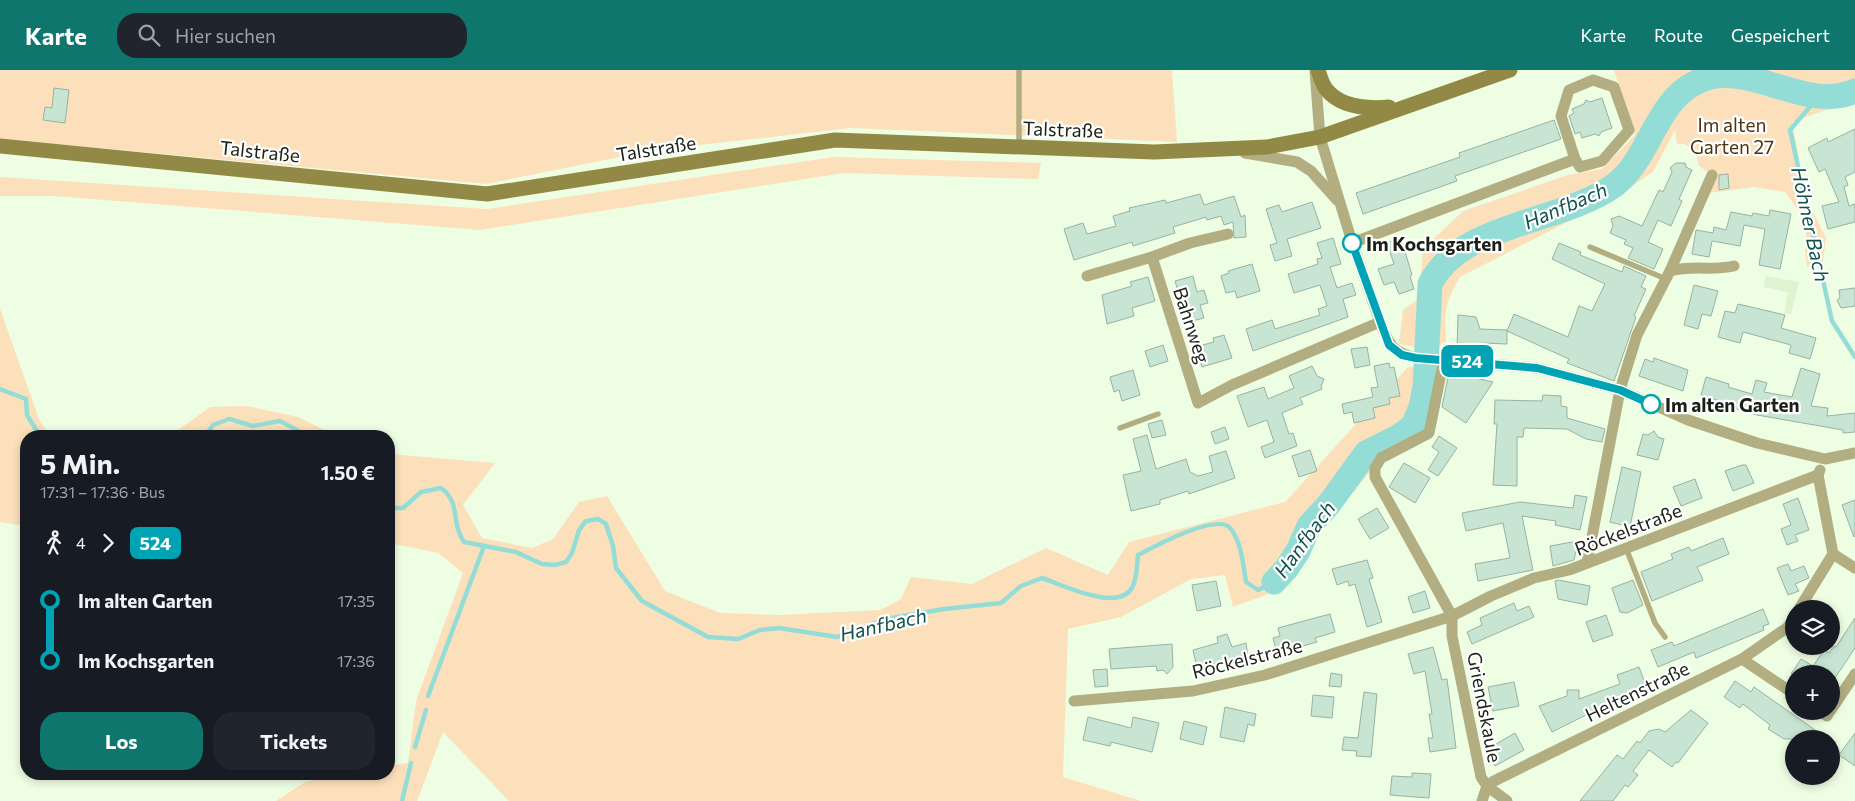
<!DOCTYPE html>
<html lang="de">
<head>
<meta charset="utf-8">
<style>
	body { margin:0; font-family:Commissioner,sans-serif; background:#20242c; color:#f1f3f6; height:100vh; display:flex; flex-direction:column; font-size:19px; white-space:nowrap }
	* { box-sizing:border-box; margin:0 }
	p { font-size:16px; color:#9ea1a6 }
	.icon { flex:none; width:28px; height:28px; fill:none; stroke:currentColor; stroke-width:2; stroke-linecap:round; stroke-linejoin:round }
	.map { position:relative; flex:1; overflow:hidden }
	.drawer { position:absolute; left:20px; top:360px; width:375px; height:350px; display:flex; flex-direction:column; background:#171b24; border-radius:20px; box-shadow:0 2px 8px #0003 }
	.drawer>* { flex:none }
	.badge { padding:0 10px; border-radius:8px; font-size:18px; line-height:32px }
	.fabs { position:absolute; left:1785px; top:530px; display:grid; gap:10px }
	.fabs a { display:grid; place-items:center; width:55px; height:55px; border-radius:50%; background:#171b24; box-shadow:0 2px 8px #0003; font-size:25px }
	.map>.badge { position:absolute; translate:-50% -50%; box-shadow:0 0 0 2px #fff }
	.legs { display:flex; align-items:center; gap:8px; height:55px; padding:0 20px; font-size:16px }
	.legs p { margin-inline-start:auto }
	.head { display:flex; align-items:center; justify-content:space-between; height:85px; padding:0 20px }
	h1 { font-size:28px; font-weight:700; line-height:38px }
	.button { display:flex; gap:10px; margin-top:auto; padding:10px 20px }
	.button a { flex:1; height:58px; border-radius:20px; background:#0f766e; color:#fff; font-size:20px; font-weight:700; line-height:58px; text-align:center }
	.button a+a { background:#20242c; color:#f1f3f6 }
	ul { padding:0 20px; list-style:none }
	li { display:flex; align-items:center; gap:18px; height:60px; font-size:19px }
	li i { display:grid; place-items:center; width:8px; height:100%; margin:0 6px; background:currentColor }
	li i::after { content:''; width:12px; height:12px; margin:-6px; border:4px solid; border-radius:50%; background:#171b24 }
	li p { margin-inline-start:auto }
	li:first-child i { background:linear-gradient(#0000 50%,currentColor 0) }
	li:last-child i { background:linear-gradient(currentColor 50%,#0000 0) }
	header { display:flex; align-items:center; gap:30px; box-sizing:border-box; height:70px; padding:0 25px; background:#0f766e; color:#fff }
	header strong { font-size:24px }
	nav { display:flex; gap:28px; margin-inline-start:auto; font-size:18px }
	.search { width:350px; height:45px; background:#20242c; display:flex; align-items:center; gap:12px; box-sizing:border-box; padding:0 18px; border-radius:20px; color:#9ea1a6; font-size:19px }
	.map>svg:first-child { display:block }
</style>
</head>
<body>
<header>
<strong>Karte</strong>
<div class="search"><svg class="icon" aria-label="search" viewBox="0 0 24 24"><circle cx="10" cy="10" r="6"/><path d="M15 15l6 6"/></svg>Hier suchen</div>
<nav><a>Karte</a><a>Route</a><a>Gespeichert</a></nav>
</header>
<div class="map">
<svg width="1855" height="731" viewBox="0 0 1855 731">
	<rect width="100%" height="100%" fill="#eefee3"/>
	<path fill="#dff3d1" d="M1766,206L1799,212L1791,244L1784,243L1788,222L1764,217Z"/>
	<g fill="#fce0bb">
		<path d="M0,0H1172L1177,72L850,58L655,80L486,114L0,69Z"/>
		<path d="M1614,0H1855V34L1832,38L1792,52L1806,127L1826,168L1823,192L1807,197L1805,182L1807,153L1785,122L1754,117L1709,123L1712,105L1699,96L1695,80L1684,74H1677L1675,60L1653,102L1614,128L1460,207C1444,234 1445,242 1446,272L1442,273L1435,281L1399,274L1403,240L1419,228L1423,179L1463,141L1568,105L1602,99L1635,65Z"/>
		<path d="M833,87L1041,93L1038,109L844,103L480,160L54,126H0V107L487,139Z"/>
		<path d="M0,239L39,349L49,366H26V456L0,452Z"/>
		<path d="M1408,297L1430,298L1425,348L1386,382L1316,468L1282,519L1233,537L1225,505L1191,509L1121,547L1068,559L1063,707L1141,731H509L443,662L417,731H276L305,712L343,704H389V696L408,693L416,631L463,503L438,483L389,473V384L495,393L463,435L482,468L532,478L553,469L579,432L607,426L665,521L720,543L779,545L880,540L901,529L911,507L972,514L1046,478L1108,505L1129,472L1285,432Z"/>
		<path d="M247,336L298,347L337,366H170L210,337Z"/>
	</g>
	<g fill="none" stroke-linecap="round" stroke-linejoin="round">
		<g stroke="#94ddd6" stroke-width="4.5">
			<path d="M1820,25L1790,60L1832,251L1855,287"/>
			<path d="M0,319L26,329L27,345L40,366"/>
			<path d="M205,366L213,355L229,349L253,356L280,351L308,366"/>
			<path d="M389,438H403L421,422L441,418C462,434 450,452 464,472L516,482L542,494L555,495L566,492L572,483L579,460L586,451L598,449L606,454L613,476L616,498L642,531L708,567L738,569L760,560L779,558L837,567L886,549L944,539L1001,533L1021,516L1042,508C1063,515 1124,546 1134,513C1137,504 1137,494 1138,485C1153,477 1219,441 1231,459C1242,474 1243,494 1246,512L1258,520L1274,512"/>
			<path d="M428,626L484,476"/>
			<path d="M415,677L426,640"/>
			<path d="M402,731L411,693"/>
		</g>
		<path stroke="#94ddd6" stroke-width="25" d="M1274,512L1286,499L1298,481L1309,456L1329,434L1366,383L1398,367L1413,356L1421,337L1425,317L1430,214C1462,151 1563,154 1616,114C1656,82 1655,18 1715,6C1762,0 1809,41 1855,21"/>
	</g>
	<g fill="#c8e5d4" stroke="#96b2a2">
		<path d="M54,18L69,20L65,53L43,50L45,37L52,38Z"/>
		<path d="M1602,28L1612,58L1601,62L1599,66L1595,64L1582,68L1580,62L1575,64L1569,46L1574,43L1572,39L1584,34L1586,30L1590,32Z"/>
		<path d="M1554,50L1561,69L1455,106L1457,111L1363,144L1356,123L1460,87L1459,83Z"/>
		<path d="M1855,59V102L1845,107L1848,115L1844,117L1849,136L1855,134V152L1828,159L1822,136L1839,132L1825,99L1819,102L1808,78L1827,68L1828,72Z"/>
		<path d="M1676,93H1685L1686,97L1692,100L1679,129L1682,131L1671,156L1658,150L1648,172L1663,179L1654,199L1628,188L1633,178L1624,174L1626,170L1610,163L1613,156L1611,149L1619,146L1642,156L1659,120L1663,122L1672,102L1670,98Z"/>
		<path d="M1728,104L1729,118L1719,120V105Z"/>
		<path d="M1200,124L1204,135L1234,126L1241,147L1245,145L1246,167L1234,168L1233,152L1224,155L1221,146L1207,150L1206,147L1173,157L1175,163L1133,176L1132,172L1074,190L1064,159L1083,153L1087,164L1116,156L1113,146L1130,141L1129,138L1165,130L1166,133Z"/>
		<path d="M1312,132L1321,158L1287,169L1292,186L1275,191L1270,175L1277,173L1266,139L1279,135L1282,142Z"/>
		<path d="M1770,140L1791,144L1780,199L1759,195L1765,159L1744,155L1740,176L1712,171L1709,187L1692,184L1696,160L1713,163L1714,157L1726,160L1731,142L1752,146L1753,143L1769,146Z"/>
		<path d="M1333,168L1341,194L1330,197L1337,218L1352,213L1356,225L1343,229L1348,247L1253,281L1246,259L1272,250L1275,259L1320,245L1318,239L1327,236L1320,215L1294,223L1288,204L1318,194L1317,189L1322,188L1317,173Z"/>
		<path d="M1401,168L1412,205L1410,206L1414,219L1399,224L1394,212L1384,215L1378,199L1394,194L1387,173Z"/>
		<path d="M1559,173L1581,182L1580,185L1622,202L1624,196L1646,206L1641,217L1646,219L1634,246L1636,247L1614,311L1567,293L1569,289L1507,261L1514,244L1568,267L1579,236L1592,241L1605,214L1552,189Z"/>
		<path d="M1252,194L1260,221L1237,228L1235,221L1226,223L1221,206L1229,203L1228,201Z"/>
		<path d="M1193,206L1197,222L1204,220L1208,233L1200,235L1204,248L1192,251L1188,239L1184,240L1175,211Z"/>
		<path d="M1148,207L1155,231L1132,238L1134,246L1107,254L1102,225L1132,216L1130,212Z"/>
		<path d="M1694,215L1718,221L1711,246L1702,244L1698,259L1684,255Z"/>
		<path d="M1855,218V236L1841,238L1837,230L1840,227L1839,220Z"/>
		<path d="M1738,234L1785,245L1781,258L1816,268L1810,289L1789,283L1791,275L1743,262L1740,273L1718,267L1725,241L1735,243Z"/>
		<path d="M1458,245L1476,247L1480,259L1507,260V274L1482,273L1481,279L1457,278Z"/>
		<path d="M1224,265L1232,288L1202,297L1195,277L1214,272L1213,268Z"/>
		<path d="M1163,275L1168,291L1150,297L1145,281Z"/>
		<path d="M1367,277L1370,295L1355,298L1351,279Z"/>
		<path d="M1654,288L1688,300L1683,321L1639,306L1645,289L1653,292Z"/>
		<path d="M1389,293L1390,298L1394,297L1400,326L1389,328L1390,334L1373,338L1375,348L1354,353L1352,342L1344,344L1342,334L1373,327L1371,318L1378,317L1374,296Z"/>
		<path d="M1312,296L1317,306L1324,309L1321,316L1322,319L1300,328L1303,334L1282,343L1289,364L1293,363L1297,376L1265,388L1261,377L1274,372L1267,350L1248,357L1237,326L1264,317L1268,329L1294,318L1289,306Z"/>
		<path d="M1801,298L1820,304L1811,336L1828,338L1827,346L1855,343V362L1843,363V360L1757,345L1736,339V336L1701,325L1706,307L1729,314L1728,317L1752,324L1756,310L1767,313L1764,322L1792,327Z"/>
		<path d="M1133,300L1140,325L1122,331L1119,320L1114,322L1110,307Z"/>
		<path d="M1449,302L1493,312L1466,353L1442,337Z"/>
		<path d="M1543,325L1561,326V336L1567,337V348L1605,359L1602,372L1586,369L1567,359L1524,358L1523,367H1517V416L1493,415L1497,354H1494L1495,330L1542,331Z"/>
		<path d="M1162,350L1166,365L1152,368L1148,354Z"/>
		<path d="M1225,357L1229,369L1215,374L1211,362Z"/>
		<path d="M1654,361L1658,367L1664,369L1658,390L1637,385L1643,364L1648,365Z"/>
		<path d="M1147,365L1156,399L1186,389L1190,402L1198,406L1213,402L1209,386L1226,381L1235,408L1189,424L1188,421L1160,430V434L1131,441L1123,405L1141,401L1133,369Z"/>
		<path d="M1439,366L1457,378L1438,406L1428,400L1439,382L1432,377Z"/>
		<path d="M1310,380L1317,401L1299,407L1292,386Z"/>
		<path d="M1404,393L1430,408L1415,433L1389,417Z"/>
		<path d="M1742,395H1746L1754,413L1733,421L1725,401Z"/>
		<path d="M1622,397L1641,402L1630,457L1610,452Z"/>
		<path d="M1695,409L1702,428L1681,436L1673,417Z"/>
		<path d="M1575,425L1587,427L1580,460L1555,455L1556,451L1522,446L1533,500L1478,511L1475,494L1510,488L1503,453L1466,461L1462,443L1520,432L1573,438Z"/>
		<path d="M1798,428L1809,460L1795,465L1798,471L1787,475L1781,459L1791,455L1783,434Z"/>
		<path d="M1855,430V466L1854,467L1842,435Z"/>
		<path d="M1377,438L1389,458L1370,469L1358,449Z"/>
		<path d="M1723,468L1729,484L1697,497L1703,510L1652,531L1641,502L1673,489L1671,484L1689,477L1691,481Z"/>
		<path d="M1578,471L1574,490L1553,496L1550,476Z"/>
		<path d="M1367,490L1373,508L1369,509L1382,552L1367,557L1355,514L1349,516L1348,511L1337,515L1332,499Z"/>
		<path d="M1788,494L1791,501L1804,496L1809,508L1795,514L1799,521L1788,525L1777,498Z"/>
		<path d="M1558,510L1590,516L1587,535L1558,529L1555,511Z"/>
		<path d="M1633,510L1643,535L1627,543L1620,542L1612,518Z"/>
		<path d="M1216,511L1221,536L1197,541L1192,515Z"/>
		<path d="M1425,521L1430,538L1413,543L1408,527Z"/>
		<path d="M1514,533L1517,541L1529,536L1534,547L1472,574L1467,562L1482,555L1480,548Z"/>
		<path d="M1763,539L1769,554L1763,556L1764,560L1696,588L1694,582L1658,597L1651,580L1672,572L1674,576Z"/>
		<path d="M1330,544L1335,562L1315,568L1317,572L1285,581L1283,577L1276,579L1273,568L1280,566L1278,558Z"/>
		<path d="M1606,545L1613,565L1593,572L1586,552Z"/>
		<path d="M1855,548V578L1835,608H1831V604H1791L1801,589L1813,596L1824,580L1829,583L1834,576L1836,577Z"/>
		<path d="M1227,564L1232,577L1246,573L1248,586L1210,595L1211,598L1198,602L1193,580L1218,573L1217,567Z"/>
		<path d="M1172,574L1173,597L1167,604L1163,600L1157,601L1156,596L1111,599L1109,579Z"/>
		<path d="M1433,577L1442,610L1447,609L1456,678L1430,682L1428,668H1433L1429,644H1432L1425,601L1414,604L1408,584Z"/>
		<path d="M1639,597L1647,619L1614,632L1615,635L1590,643L1552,662L1539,636L1567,626V620H1579V629L1620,614L1617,605Z"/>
		<path d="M1107,599L1108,616L1095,617L1093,600Z"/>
		<path d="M1331,603L1342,605L1341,617L1329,616Z"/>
		<path d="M1735,611L1751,622L1754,617L1828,669H1784L1768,659L1770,655L1743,634L1740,638L1724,627Z"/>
		<path d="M1514,612L1519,636L1493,641L1488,617Z"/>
		<path d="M1364,622L1377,624L1371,687L1356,686L1357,681L1342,680L1344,667L1358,668Z"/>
		<path d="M1313,625L1334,627L1332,648L1311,646Z"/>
		<path d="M1225,637L1256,644L1254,656L1248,654L1244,672L1220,667Z"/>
		<path d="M1691,640L1708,653L1678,693L1676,692L1672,697L1649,680L1633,701L1638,705L1628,717L1625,715L1613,731H1580L1617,685L1623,689L1637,671L1640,673L1649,661L1659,659L1665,662Z"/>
		<path d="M1088,647L1131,658L1133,647L1159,653L1152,682L1111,672L1110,676L1083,670Z"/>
		<path d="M1184,651L1207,657L1203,675L1180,669Z"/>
		<path d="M1515,663L1524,680L1495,696L1486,680Z"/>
		<path d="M1855,663V696L1839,685Z"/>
		<path d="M1412,703L1431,704L1429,728L1390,725L1392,706L1412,707Z"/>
	</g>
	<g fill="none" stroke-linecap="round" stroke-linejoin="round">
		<g stroke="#b2ae82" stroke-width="5.5">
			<path d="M1019,0V75"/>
			<path d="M1590,177L1666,209"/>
			<path d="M1120,358L1158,344"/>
			<path d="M1626,478L1655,553L1665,567"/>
		</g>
		<g stroke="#b2ae82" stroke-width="11">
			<path d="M1315,1L1320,67L1352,172L1380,252C1389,274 1391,282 1416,288L1537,298L1620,320L1688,350L1757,373L1825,389L1855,383"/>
			<path d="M1245,83L1297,92L1311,101L1337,130"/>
			<path d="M1352,173L1575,89L1561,46L1569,20L1593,10L1614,17L1629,60L1602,91L1580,97L1575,89"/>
			<path d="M1152,187L1190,173L1228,164"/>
			<path d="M1670,201L1712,105"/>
			<path d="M1087,206L1152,187L1198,333L1232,315L1380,252"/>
			<path d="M1444,289L1429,363L1381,388L1375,398V407L1452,546V566L1481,707L1487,716L1482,731"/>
			<path d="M1833,484L1855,498"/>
			<path d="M1587,493L1620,320L1637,265L1670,201C1692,195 1712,201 1734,196"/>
			<path d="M1799,539L1833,484L1818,405L1820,400"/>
			<path d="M1742,589L1794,624"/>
			<path d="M1074,631L1193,621L1265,605L1452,546L1491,526L1534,508L1569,500L1818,405"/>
			<path d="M1831,640L1855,604"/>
			<path d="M1819,641L1827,646L1830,641"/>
			<path d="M1507,731L1487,716L1494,711L1742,589L1788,557L1794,547"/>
		</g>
		<g stroke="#918945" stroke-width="15">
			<path d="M1318,0C1320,6 1322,14 1326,19C1340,37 1367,39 1389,37"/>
			<path d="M0,76L487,124L835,70L1154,82L1267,77L1320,67L1510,0"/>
		</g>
	</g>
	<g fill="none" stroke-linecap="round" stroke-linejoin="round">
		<g stroke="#fff" stroke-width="11">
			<path id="line-1" d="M1352,173L1389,275L1402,285L1416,288L1537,298L1620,320L1651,334"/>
		</g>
		<use href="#line-1" stroke="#00a3b4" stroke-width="8"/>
	</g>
	<g fill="#fff" stroke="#00a3b4" stroke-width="2.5">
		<circle cx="1352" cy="173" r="9"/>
		<circle cx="1651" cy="334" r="9"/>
	</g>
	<g text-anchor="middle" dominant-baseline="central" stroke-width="4.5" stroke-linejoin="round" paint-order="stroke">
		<g font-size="19" fill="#4b330e" stroke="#fff">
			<text x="1732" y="54">Im alten<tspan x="1732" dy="22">Garten 27</tspan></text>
		</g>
		<g font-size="19" fill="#1b2016" stroke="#fff">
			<text transform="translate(1063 59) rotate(2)">Talstraße</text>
			<text transform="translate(656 78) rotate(-9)">Talstraße</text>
			<text transform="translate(260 81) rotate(6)">Talstraße</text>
			<text transform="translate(1192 255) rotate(72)">Bahnweg</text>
			<text transform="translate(1628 459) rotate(-21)">Röckelstraße</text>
			<text transform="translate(1247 588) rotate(-14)">Röckelstraße</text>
			<text transform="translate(1637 621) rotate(-26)">Heltenstraße</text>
			<text transform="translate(1485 637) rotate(79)">Griendskaule</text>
		</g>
		<g font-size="19" font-weight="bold" fill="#1b2016" stroke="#fff" text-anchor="start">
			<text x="1366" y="173">Im Kochsgarten</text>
			<text x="1665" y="334">Im alten Garten</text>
		</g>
		<g font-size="20" font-style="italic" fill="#11514d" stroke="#fff">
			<text transform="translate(1565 135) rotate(-23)">Hanfbach</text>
			<text transform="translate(1811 154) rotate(78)">Höhner Bach</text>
			<text transform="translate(1304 469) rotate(-54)">Hanfbach</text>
			<text transform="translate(883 554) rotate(-13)">Hanfbach</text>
		</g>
	</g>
</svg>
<div class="fabs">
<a><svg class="icon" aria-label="layers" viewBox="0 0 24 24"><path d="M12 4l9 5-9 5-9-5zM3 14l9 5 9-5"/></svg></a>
<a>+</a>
<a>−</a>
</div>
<b class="badge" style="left:1467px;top:291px;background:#00a3b4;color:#fff">524</b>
<section class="drawer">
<div class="head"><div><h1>5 Min.</h1><p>17:31 – 17:36 · Bus</p></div><b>1.50 €</b></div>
<div class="legs"><svg class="icon" aria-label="walk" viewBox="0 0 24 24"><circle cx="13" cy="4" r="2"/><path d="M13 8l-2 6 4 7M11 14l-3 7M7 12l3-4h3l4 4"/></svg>4<svg class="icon" aria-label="forward" viewBox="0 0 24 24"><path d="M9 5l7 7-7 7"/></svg><b class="badge" style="background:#00a3b4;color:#fff">524</b></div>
<ul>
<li><i style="color:#00a3b4"></i><b>Im alten Garten</b><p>17:35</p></li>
<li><i style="color:#00a3b4"></i><b>Im Kochsgarten</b><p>17:36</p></li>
</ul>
<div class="button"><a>Los</a><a>Tickets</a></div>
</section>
</div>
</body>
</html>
